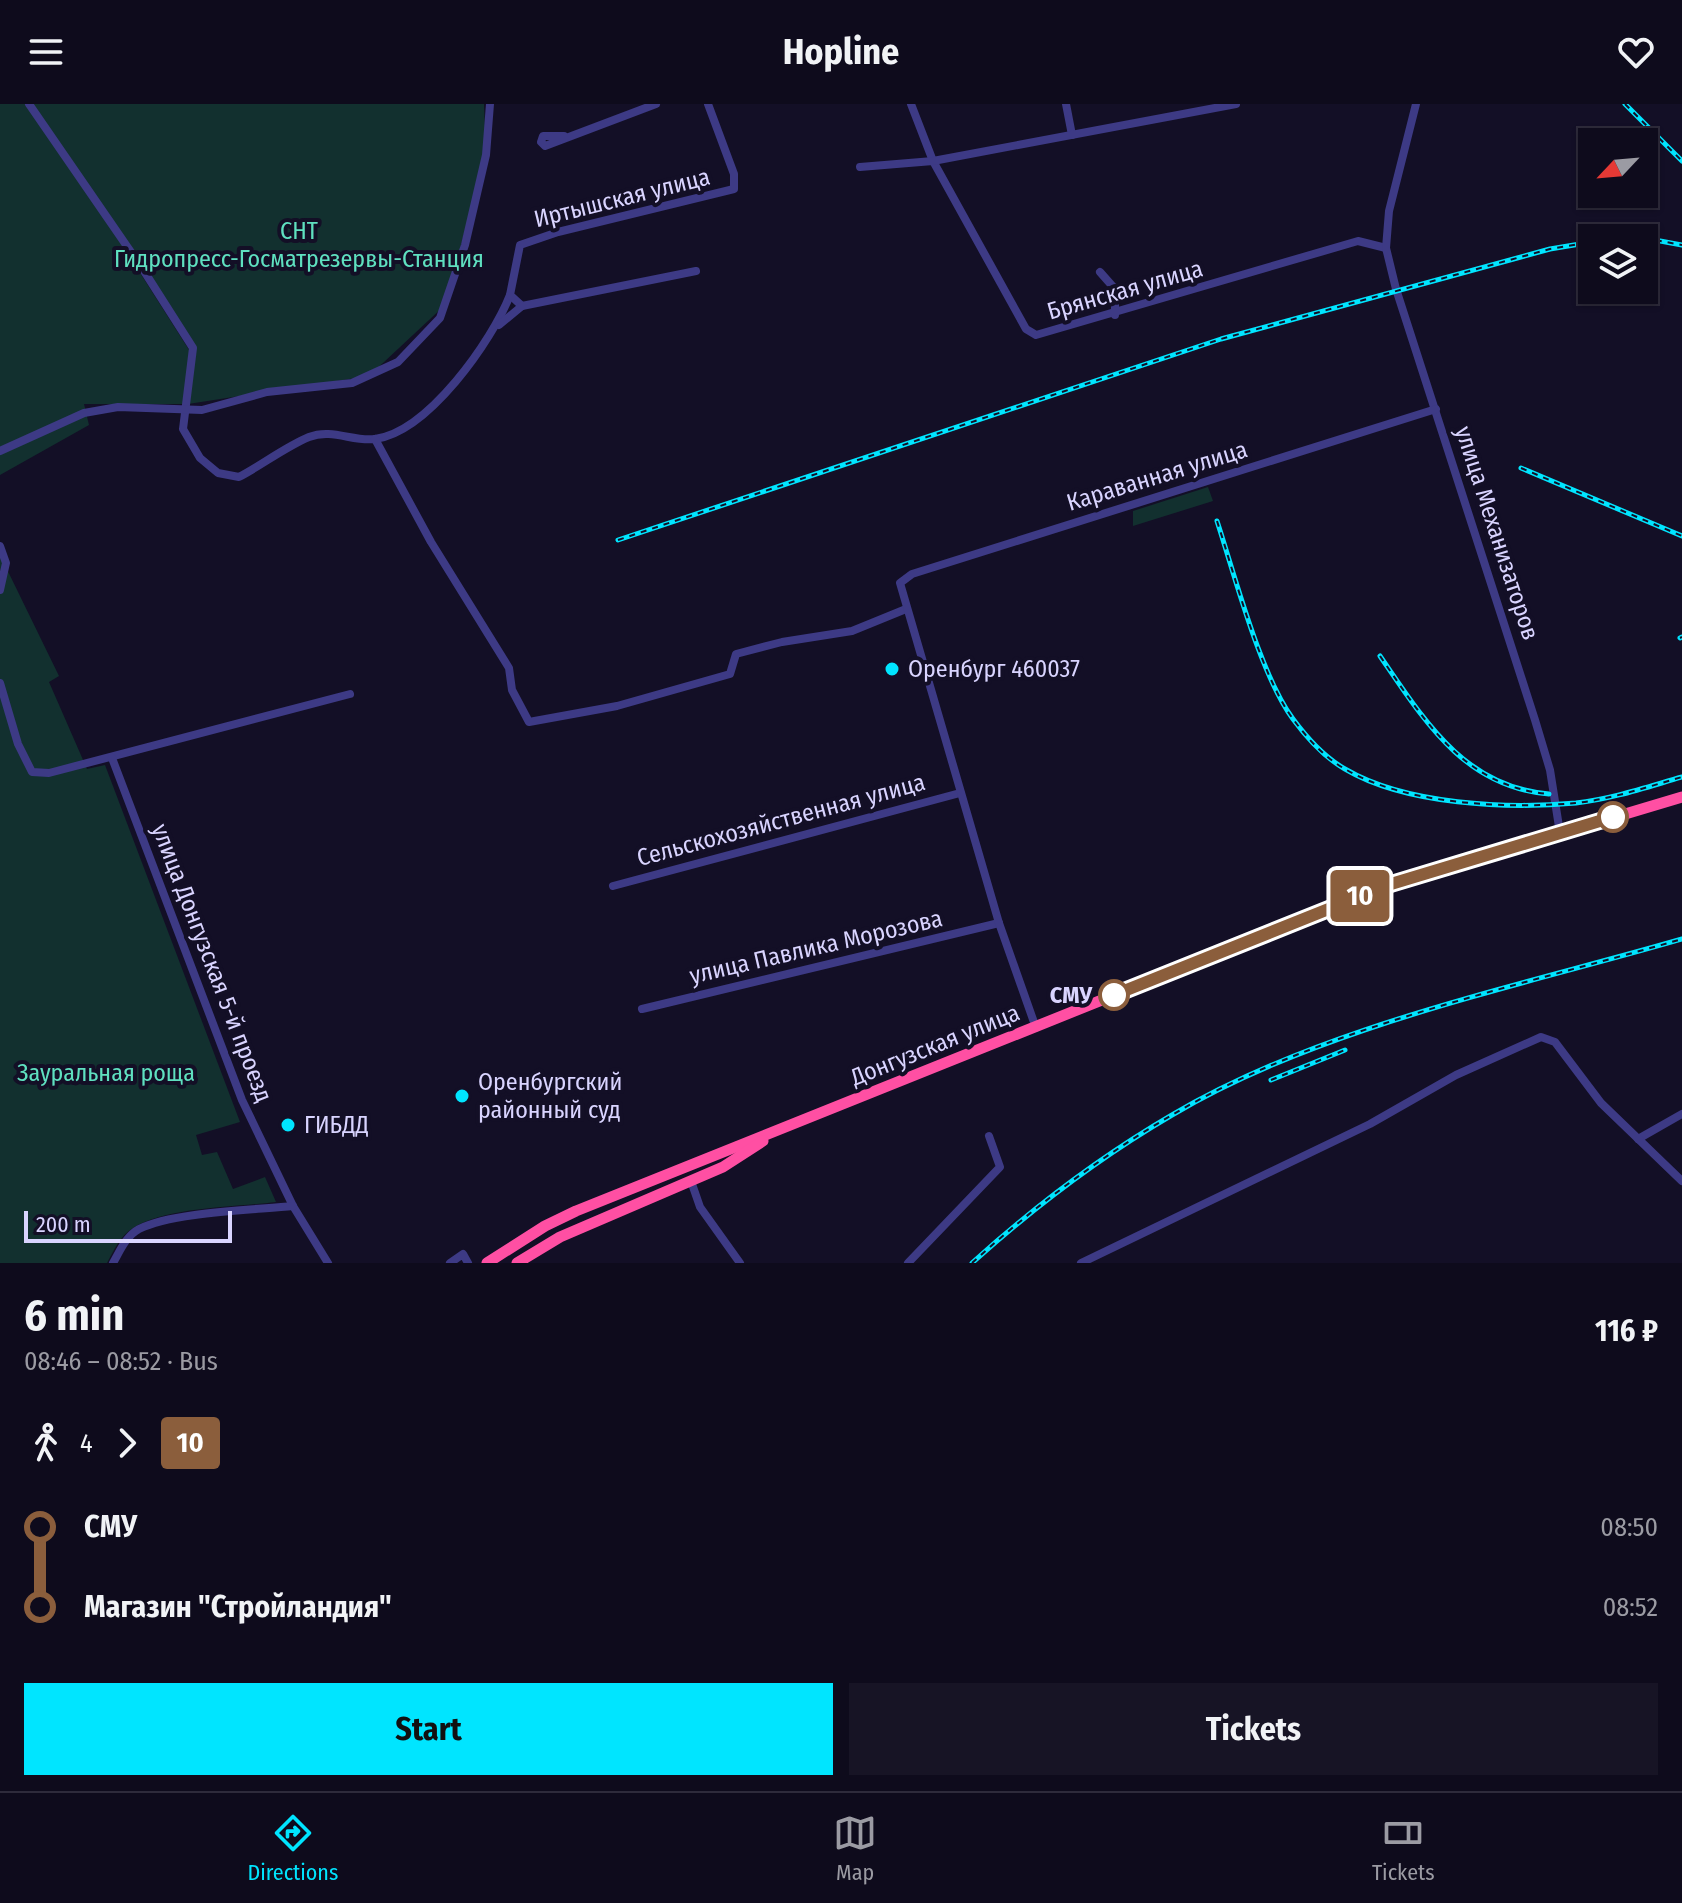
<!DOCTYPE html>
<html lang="en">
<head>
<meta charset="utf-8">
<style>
	body { margin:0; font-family:"Fira Sans Condensed",sans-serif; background:#171425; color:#f1f3f6; height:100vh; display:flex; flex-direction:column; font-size:30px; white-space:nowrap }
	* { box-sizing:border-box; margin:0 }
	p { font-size:26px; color:#9b9ba3 }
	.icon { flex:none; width:44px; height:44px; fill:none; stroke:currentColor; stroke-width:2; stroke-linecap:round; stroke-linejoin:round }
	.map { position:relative; height:1159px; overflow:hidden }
	.side { display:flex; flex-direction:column; background:#0e0b1c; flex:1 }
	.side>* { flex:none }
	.badge { padding:0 16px; border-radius:6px; font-size:28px; line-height:52px }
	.needle { width:52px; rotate:244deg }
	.buttons { position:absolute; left:1578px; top:24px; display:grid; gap:16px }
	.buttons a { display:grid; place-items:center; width:80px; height:80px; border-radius:0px; background:#0e0b1c; box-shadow:0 2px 6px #0004,0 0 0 2px #2e2b3b; font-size:40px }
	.scale { position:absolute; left:24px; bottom:20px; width:208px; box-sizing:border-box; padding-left:8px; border:4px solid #d9d4ff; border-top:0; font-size:22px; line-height:28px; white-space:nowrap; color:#d9d4ff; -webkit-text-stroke:6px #130f26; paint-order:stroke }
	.map>.badge { position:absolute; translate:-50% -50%; box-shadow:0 0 0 4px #fff }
	.legs { display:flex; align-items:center; gap:12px; height:88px; padding:0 24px; font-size:26px }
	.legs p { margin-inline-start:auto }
	.summary { display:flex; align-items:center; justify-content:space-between; height:136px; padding:0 24px }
	h1 { font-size:44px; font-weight:700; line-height:60px }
	.button { display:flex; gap:16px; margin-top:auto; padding:16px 24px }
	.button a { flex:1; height:92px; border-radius:0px; background:#00e5ff; color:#111; font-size:32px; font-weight:700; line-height:92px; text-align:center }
	.button a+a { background:#171425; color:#f1f3f6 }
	ul { padding:0 24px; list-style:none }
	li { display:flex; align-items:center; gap:28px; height:80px; font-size:30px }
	li i { display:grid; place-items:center; width:12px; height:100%; margin:0 10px; background:currentColor }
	li i::after { content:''; width:20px; height:20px; margin:-10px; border:6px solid; border-radius:50%; background:#0e0b1c }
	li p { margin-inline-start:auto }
	li:first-child i { background:linear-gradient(#0000 50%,currentColor 0) }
	li:last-child i { background:linear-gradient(currentColor 50%,#0000 0) }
	header { display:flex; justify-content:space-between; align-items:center; height:104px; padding:0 24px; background:#0e0b1c; font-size:36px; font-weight:700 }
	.tab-bar { display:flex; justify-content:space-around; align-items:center; height:112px; border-top:2px solid #2e2b3b; background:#0e0b1c; font-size:22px; color:#9b9ba3 }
	.tab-bar a { display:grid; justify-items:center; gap:4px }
	.tab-bar .selected { color:#00e5ff }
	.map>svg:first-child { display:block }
</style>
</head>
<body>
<header><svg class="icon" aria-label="menu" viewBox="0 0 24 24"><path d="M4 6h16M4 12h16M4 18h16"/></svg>Hopline<svg class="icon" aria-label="heart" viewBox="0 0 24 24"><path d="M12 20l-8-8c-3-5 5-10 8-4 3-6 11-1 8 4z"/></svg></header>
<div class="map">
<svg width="1682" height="1159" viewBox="0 0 1682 1159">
	<rect width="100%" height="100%" fill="#130f26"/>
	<g fill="#12302f" fill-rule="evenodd">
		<path d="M0,0H484L486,51L444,202L369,272L188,300H84L89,321L0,371ZM116,131L193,244L191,249Z"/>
		<path d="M1208,383L1213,397L1133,422V407Z"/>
		<path d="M0,451L59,572L49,578L87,665L105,661L240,1018L196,1031L202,1051L217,1048L233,1085L265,1073L276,1098C238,1103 165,1103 133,1124C120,1132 114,1146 107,1159H0Z"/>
	</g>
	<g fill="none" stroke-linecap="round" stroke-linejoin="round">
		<g stroke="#3d3a85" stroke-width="8">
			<path d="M29,0L144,167L193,244L183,325L200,354L218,369L239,373C262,361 285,343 309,333C332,324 353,338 375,335C428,328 492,237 510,191"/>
			<path d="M911,0L933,57L1026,225L1036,231L1358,137L1386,144"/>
			<path d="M1066,0L1072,31"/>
			<path d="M1416,0L1389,107L1386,144L1396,185L1535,616L1550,666L1560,729"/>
			<path d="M564,32H543L541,38L545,42L656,0"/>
			<path d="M860,63L933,57L1236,0"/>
			<path d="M1100,168L1115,185V211"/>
			<path d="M522,202L510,191L520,141L558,128L734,85V70L708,0"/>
			<path d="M499,221L522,202L696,167"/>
			<path d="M375,335L431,438L509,564L512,586L529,618L617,602L730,570L736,550L782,538L852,527L906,505"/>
			<path d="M0,347L84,309L118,303L202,306L267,288L352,279L398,258L440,214L465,141L486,51L490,0"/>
			<path d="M0,442L6,459L0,486"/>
			<path d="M0,579L18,640L32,668L49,669L350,590"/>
			<path d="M112,654L242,996L293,1102L328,1159"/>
			<path d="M613,782L960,689"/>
			<path d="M642,905L999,819"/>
			<path d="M1036,924L999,819L900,479L912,470L1436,305"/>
			<path d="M1638,1035L1682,1010"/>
			<path d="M691,1077L700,1103L740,1159"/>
			<path d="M113,1159C120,1147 126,1132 139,1125C172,1108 254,1106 293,1102"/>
			<path d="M450,1159L463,1150L468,1159"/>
			<path d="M908,1159L1000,1063L989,1032"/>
			<path d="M1081,1159L1370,1020L1456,971L1541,933L1555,938L1601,999L1682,1077"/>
		</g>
		<g stroke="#ff4fa3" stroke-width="11">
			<path d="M487,1159L545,1122L576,1107L1391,780L1682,693"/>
			<path d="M517,1159L560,1133L723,1063L763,1037"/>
		</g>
		<g stroke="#00e5ff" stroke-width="5">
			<g id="rail">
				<path d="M1625,0L1682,57"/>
				<path d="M1644,134L1682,141"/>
				<path d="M1521,364L1682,432"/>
				<path d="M1217,417C1235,472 1260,570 1293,615C1307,634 1324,653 1345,665C1406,701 1507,705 1576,699C1612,695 1647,683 1682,673"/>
				<path d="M618,436L1221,235L1550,145L1592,138"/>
				<path d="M1680,534L1682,533"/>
				<path d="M1380,552C1424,616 1464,683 1549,690"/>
				<path d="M1271,976L1345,946"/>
				<path d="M972,1159C1034,1103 1100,1053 1172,1011C1320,923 1517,883 1682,835"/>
			</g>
		</g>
		<use href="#rail" stroke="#130f26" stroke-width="2" stroke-dasharray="6" stroke-linecap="butt"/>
	</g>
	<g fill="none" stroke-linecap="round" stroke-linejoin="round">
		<g stroke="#fff" stroke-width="18">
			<path id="line-1" d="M1114,891L1391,780L1613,713"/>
		</g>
		<use href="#line-1" stroke="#8b5e3c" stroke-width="12"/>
	</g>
	<g fill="#00e5ff" stroke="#130f26" stroke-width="3">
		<circle cx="892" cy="565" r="8"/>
		<circle cx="462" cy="992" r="8"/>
		<circle cx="288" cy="1021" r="8"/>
	</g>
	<g fill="#fff" stroke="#8b5e3c" stroke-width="4">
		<circle cx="1613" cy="713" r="14"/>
		<circle cx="1114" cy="891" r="14"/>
	</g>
	<g text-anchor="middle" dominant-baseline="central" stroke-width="8" stroke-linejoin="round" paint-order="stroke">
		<g font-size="24" fill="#d9d4ff" stroke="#130f26">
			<text transform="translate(622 94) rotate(-14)">Иртышская улица</text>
			<text transform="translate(1125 186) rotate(-16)">Брянская улица</text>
			<text transform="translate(1157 372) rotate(-17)">Караванная улица</text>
			<text transform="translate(1497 429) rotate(72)">улица Механизаторов</text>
			<text transform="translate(781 716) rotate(-15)">Сельскохозяйственная улица</text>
			<text transform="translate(816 843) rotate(-13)">улица Павлика Морозова</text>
			<text transform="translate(212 859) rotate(69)">улица Донгузская 5-й проезд</text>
			<text transform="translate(935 941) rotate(-22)">Донгузская улица</text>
		</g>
		<g font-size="24" fill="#5fe0c0" stroke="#130f26">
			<text x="299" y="127">СНТ<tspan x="299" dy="28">Гидропресс-Госматрезервы-Станция</tspan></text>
			<text x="106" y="969">Зауральная роща</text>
		</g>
		<g font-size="24" fill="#d9d4ff" stroke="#130f26" text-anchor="start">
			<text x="908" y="565">Оренбург 460037</text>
			<text x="478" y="978">Оренбургский<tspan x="478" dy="28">районный суд</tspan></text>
			<text x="304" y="1021">ГИБДД</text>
		</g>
		<g font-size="24" font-weight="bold" fill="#d9d4ff" stroke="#130f26" text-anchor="end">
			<text x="1092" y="891">СМУ</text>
		</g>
	</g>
</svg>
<div class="buttons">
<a><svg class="needle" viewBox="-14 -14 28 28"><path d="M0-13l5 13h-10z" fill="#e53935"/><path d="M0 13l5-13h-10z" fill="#9b9ba3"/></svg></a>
<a><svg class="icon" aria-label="layers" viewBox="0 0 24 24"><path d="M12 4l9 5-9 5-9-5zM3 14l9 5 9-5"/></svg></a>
</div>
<div class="scale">200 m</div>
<b class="badge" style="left:1360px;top:792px;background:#8b5e3c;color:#fff">10</b>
</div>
<section class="side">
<div class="summary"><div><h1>6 min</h1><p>08:46 – 08:52 · Bus</p></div><b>116 ₽</b></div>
<div class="legs"><svg class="icon" aria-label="walk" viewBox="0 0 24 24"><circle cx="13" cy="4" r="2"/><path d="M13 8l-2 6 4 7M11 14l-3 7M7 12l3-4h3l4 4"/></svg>4<svg class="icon" aria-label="forward" viewBox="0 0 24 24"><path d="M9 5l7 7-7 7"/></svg><b class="badge" style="background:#8b5e3c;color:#fff">10</b></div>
<ul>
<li><i style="color:#8b5e3c"></i><b>СМУ</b><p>08:50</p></li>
<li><i style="color:#8b5e3c"></i><b>Магазин &quot;Стройландия&quot;</b><p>08:52</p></li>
</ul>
<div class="button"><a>Start</a><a>Tickets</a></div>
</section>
<nav class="tab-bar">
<a class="selected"><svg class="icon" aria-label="directions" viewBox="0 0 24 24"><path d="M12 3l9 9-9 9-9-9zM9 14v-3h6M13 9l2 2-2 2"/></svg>Directions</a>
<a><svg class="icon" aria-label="map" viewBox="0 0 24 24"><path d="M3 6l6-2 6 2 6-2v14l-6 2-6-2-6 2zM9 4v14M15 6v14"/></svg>Map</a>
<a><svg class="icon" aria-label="tickets" viewBox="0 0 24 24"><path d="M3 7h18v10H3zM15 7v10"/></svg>Tickets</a>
</nav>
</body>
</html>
